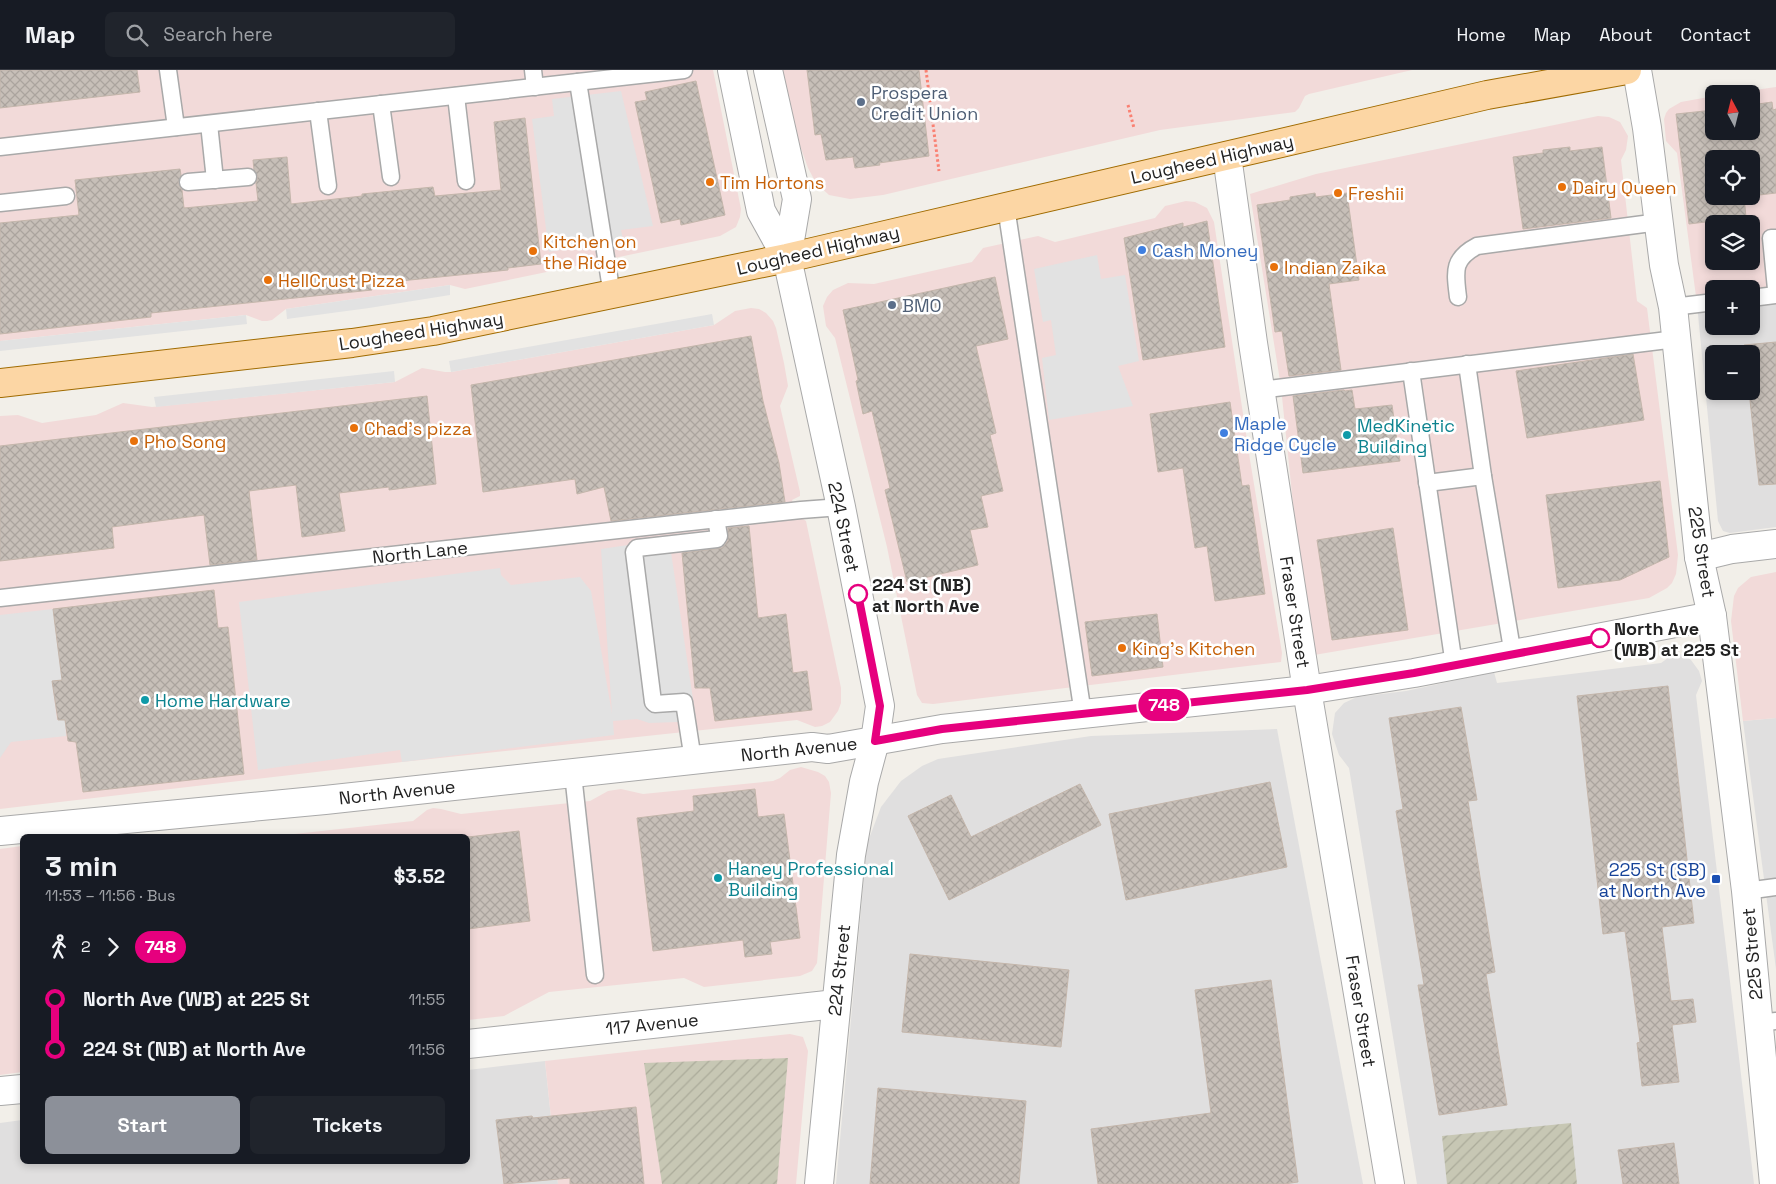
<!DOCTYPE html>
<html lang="en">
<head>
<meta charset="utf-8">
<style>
	body { margin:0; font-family:"Space Grotesk",sans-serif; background:#20242c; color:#f1f3f6; height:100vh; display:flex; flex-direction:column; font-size:19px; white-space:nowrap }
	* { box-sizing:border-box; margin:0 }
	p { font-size:16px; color:#9ea1a6 }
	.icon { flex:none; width:28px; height:28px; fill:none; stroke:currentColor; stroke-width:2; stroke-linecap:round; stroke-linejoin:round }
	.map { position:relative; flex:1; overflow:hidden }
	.sheet { position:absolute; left:20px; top:764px; width:450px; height:330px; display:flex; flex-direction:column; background:#171b24; border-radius:8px; box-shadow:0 2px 8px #0003 }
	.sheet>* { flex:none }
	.badge { padding:0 10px; border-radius:16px; font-size:18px; line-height:32px }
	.needle { width:32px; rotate:353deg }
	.controls { position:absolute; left:1705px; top:15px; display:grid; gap:10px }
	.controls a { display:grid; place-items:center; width:55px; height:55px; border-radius:8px; background:#171b24; box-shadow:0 2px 8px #0003; font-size:25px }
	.map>.badge { position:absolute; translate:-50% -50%; box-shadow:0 0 0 2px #fff }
	.legs { display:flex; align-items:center; gap:8px; height:55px; padding:0 25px; font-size:16px }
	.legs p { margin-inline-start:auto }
	.headline { display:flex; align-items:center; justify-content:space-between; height:85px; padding:0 25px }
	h1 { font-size:28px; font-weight:800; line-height:38px }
	.action { display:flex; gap:10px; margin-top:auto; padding:10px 25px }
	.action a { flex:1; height:58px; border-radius:8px; background:#8c9099; color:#fff; font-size:20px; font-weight:800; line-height:58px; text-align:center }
	.action a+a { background:#20242c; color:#f1f3f6 }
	ul { padding:0 25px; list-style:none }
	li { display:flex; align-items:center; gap:18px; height:50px; font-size:19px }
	li i { display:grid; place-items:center; width:8px; height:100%; margin:0 6px; background:currentColor }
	li i::after { content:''; width:12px; height:12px; margin:-6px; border:4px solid; border-radius:50%; background:#171b24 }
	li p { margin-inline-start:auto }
	li:first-child i { background:linear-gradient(#0000 50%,currentColor 0) }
	li:last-child i { background:linear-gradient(currentColor 50%,#0000 0) }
	header { display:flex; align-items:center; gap:30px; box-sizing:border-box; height:70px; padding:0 25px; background:#171b24; border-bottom:1px solid #363941 }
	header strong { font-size:24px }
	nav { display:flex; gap:28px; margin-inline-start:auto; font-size:18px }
	.search { width:350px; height:45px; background:#20242c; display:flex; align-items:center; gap:12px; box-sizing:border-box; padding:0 18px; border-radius:8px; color:#9ea1a6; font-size:19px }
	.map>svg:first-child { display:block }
</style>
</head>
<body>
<header>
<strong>Map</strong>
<div class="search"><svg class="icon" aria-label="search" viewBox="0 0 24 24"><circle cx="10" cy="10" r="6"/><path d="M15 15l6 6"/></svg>Search here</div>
<nav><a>Home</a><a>Map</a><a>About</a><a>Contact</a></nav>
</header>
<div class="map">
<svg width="1776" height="1114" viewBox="0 0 1776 1114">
	<defs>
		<pattern id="construction-furrows" width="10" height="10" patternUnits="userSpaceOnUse" patternTransform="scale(1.25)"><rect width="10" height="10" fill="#c7c7b4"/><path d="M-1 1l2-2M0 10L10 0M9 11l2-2" fill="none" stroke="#abab9a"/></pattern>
		<pattern id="building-cross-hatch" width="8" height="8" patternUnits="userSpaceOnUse" patternTransform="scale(1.25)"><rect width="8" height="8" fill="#c7bfb8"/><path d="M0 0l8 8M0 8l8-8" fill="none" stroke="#aba49e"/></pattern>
	</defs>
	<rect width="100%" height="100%" fill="#f2efe9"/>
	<g fill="#e0dfdf" fill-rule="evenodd">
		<path d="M1776,225V457L1730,463L1723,461L1718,451L1697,234L1714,232V256H1751V228ZM1714,284H1751V321H1714Z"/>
		<path d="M1675,583L1685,585L1691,590L1699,601L1702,611L1696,625L1754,1114H1417L1349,698L1339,685L1332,664L1335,643L1344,633L1357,627L1406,621L1494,602L1497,613L1661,593Z"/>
		<path d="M1776,648V899L1743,651Z"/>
		<path d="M1277,659L1363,1114H836L867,774L881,737L901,711L922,696L938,689L1091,666Z"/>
		<path d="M545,991L558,1114H0V1053L22,1050V1091H468V1000Z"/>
	</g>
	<g fill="#f2dad9" fill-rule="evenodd">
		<path d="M0,0H713L741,139L740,147L736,157L720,166L465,219L450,215L286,239L272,250L267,251H262L246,245L0,271Z"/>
		<path d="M781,0H1412L1309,24L1305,26L1299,38L1295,42L1160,60L883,125L850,129L829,125L816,113L808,98L797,67Z"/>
		<path d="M1776,17V225L1751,228V219H1714V232L1697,234L1677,83L1666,71L1664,49L1666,43L1669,39L1681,32L1714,26V61H1751V24H1727ZM1714,89H1751V126H1714ZM1714,154H1751V191H1714Z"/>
		<path d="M1598,46L1609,47L1620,52L1628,66L1626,80L1621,90L1637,231L1647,238L1678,485L1676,504L1672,513L1667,518L1649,528L1314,585L1295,453L1281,317L1250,124L1316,104Z"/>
		<path d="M1186,131L1195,132L1207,138L1214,152L1250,390L1282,583L1281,592L933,634L922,633L917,625L887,477L835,268L826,256L823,236L827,227L833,220L848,213L874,214L972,192L983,178L1038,166L1055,172L1155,148L1165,136Z"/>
		<path d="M751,238L759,239L766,243L773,251L776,258L784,293L788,316L780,336L800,422V426L792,430L798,448L803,449L806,451L841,618V633L838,641L830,652L822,656L815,657L797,650L402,692L0,739V346L18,345L42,353L96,345L123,333L152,337L395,312L422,298L445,302H451L714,255L735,241Z"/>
		<path d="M1776,502V648L1743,651L1731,551L1734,526L1738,518L1751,507Z"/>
		<path d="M801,697L818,702L825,706L829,712L831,723L817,893L812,901L800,906L704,917L684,908L549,922L504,946L468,950V766H276L413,751L427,740L433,738L441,739L461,744L590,731L608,721L621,719L643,724L773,711L780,708L790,700Z"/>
		<path d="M22,776V1002L0,1005V779Z"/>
		<path d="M790,964L803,967L808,981L796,1114H558L545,991Z"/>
	</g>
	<g fill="url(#construction-furrows)">
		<path d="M788,988L777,1114H662L644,993Z"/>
		<path d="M1571,1053L1577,1114H1447L1442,1066Z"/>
	</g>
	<g fill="#e2e2e2">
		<path d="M621,21L653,156L621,160L623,169L549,182L532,49L554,46L552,29Z"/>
		<path d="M1097,185L1101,209L1125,205L1139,291L1118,296L1133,336L1049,350L1042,288L1056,285L1051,250L1043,252L1034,199Z"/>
		<path d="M450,215V225L369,238L287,249L286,239Z"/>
		<path d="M712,244L714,255L451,302L449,291Z"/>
		<path d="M246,245L247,254L0,281V271Z"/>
		<path d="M394,301L395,312L156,337L154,327Z"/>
		<path d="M669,469L696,649L678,652L649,653L637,649L613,651L614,665L402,692L400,680L258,700L239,532L500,498L501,505L511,515L580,507L591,521L612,644L601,479Z"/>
		<path d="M53,539L62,610L52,611L57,650H65L66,666L11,672L0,688V545Z"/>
	</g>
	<g fill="url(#building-cross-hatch)" stroke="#c4b6ab">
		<path d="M0,0H137L140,22L0,38Z"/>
		<path d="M807,0H919L929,86L879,93L880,95L855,98L853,87L826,90L821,64L815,65Z"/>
		<path d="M696,11L725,145L681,155L680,149L661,153L635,32L647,30L645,22Z"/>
		<path d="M1772,32L1773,40L1776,39V123L1751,126V89H1714V126H1748L1744,127L1746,147L1689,154L1676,44L1714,40V61H1751V35Z"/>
		<path d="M525,48L541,194L508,198V200L371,214L372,220L151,243V247L0,264V153L79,145L75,110L180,99L181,105L178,113L182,120L184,138L258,131L256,113L258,106L254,100L253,90L287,87L291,134L362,126V124L433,117L435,126L501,120L494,52Z"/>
		<path d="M1570,77V81L1602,77L1611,148L1523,159L1513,87L1543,83V80Z"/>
		<path d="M1315,123L1316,127L1347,123L1359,210L1329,214L1341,300L1289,306L1282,261L1275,262L1257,135L1290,130V127Z"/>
		<path d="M1207,151L1225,277L1143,290L1124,168L1183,153V157Z"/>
		<path d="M995,207L1008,269L976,276L996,363L990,365L1003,421L981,426L988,457L970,460L978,495L907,512L885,420L890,418L872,341L863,344L856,311L858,310L843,240Z"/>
		<path d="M751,266L763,331L779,393L785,432L611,451L604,417L577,424L575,409L483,422L471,315Z"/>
		<path d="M1776,272V414L1759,415L1749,321H1751V284H1745L1744,275Z"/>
		<path d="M1633,284L1644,350L1527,368L1516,301Z"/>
		<path d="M1344,320L1345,321L1352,320L1355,339L1392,335L1400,391L1303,403L1293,326Z"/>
		<path d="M427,326L436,414L389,420V417L339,423L345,461L302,467L296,415L249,421L257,490L210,495L204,445L112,457L114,478L0,491V376Z"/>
		<path d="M1230,332L1242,416L1249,415L1265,524L1215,531L1207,476L1195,478L1183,398L1158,402L1150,344Z"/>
		<path d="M1660,411L1669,487L1620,510L1558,518L1546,425Z"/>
		<path d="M749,456L758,548L786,544L793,603L807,601L812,640L715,651L710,618H695L682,483L722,478L728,471V458Z"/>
		<path d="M1393,458L1408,560L1332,570L1317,470Z"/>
		<path d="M214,520L218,558L228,557L244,704L83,722L76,672L68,671L65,650H58L52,611L62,610L53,539Z"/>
		<path d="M1157,544L1163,597L1092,606L1085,552Z"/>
		<path d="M1668,616L1694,853L1662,857L1671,931L1693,929L1696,952L1672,955L1679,1012L1642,1016L1637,973L1640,972L1625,861L1603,864L1577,626Z"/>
		<path d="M1461,637L1477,730L1468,731L1495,902L1486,904L1507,1035L1439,1045L1418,915H1424L1396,741L1403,739L1389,648Z"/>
		<path d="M1270,712L1287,797L1126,830L1109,744Z"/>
		<path d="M1080,714L1101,755L949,830L908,746L951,725L971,767Z"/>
		<path d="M755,719L758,747L784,744L800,868L770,872L772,884L745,887L743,870L653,881L637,748L694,741L693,726Z"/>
		<path d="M519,761L530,851L468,859V767Z"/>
		<path d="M910,884L1069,900L1061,977L902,962Z"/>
		<path d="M1271,910L1298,1112L1284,1114H1098L1091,1059L1211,1043L1195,920Z"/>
		<path d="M878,1018L1026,1031L1019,1114H870Z"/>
		<path d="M636,1037L644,1114H570V1108L504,1114L496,1050L532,1046L533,1048Z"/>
		<path d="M1674,1073L1679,1114H1623L1618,1080Z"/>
	</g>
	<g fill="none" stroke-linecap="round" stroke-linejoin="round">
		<g stroke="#a9a9a9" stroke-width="19">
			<g id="service">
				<path d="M168,0L176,57"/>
				<path d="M533,0L535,17"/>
				<path d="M578,12L612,225"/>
				<path d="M456,26L466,111"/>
				<path d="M381,34L391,107"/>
				<path d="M318,41L328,116"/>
				<path d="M209,54L215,110"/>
				<path d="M0,77L684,0"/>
				<path d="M188,112L248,107"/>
				<path d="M0,133L66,126"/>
				<path d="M1006,137L1083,644"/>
				<path d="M1776,168H1771L1776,219"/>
				<path d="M1458,227C1455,202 1452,189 1477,176L1659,152"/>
				<path d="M1751,228L1776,225"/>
				<path d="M1673,237L1714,232"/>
				<path d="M1467,294L1483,406L1513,585"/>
				<path d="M1411,301L1454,595"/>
				<path d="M1260,320L1676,269"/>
				<path d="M1427,413L1483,406"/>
				<path d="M0,528L801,440L841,437"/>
				<path d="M693,690L684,632L655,634L653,632L634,482L637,478L717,469L719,466L716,449"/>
				<path d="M573,704L595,905"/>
				<path d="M1746,821L1776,817"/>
				<path d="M1758,953L1776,951"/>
			</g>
		</g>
		<g stroke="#a9a9a9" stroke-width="30">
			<g id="minor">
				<path d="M1637,0L1647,58L1664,195L1673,237L1699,487L1712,546L1746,821L1774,1114"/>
				<path d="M1227,86L1253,273L1307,620L1390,1114"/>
				<path d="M1699,487L1732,479L1776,474"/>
				<path d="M0,761L325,730L812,677L828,679L942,659L1307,620L1414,603L1712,546"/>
				<path d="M468,974L836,934"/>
				<path d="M0,1021L22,1019"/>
			</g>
		</g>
		<g stroke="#a9a9a9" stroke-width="30">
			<g id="tertiary">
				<path d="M732,0L761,141L787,188L841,437L880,636L875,671L864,712L851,785L819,1114"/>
				<path d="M768,0L797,129L787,188"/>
			</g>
		</g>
		<g stroke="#a06b00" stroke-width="30">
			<path id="primary" d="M0,313L352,273L433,261L787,188L1487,25L1627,0"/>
		</g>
		<g stroke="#fa8072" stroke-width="3" stroke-dasharray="2.5 2.5" stroke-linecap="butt">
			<path d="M926,0L939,101"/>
			<path d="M1128,35L1134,58"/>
		</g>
		<use href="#service" stroke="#fff" stroke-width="16"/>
		<use href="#minor" stroke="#fff" stroke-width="28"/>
		<use href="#tertiary" stroke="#fff" stroke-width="28"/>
		<use href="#primary" stroke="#fcd6a4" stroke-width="28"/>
	</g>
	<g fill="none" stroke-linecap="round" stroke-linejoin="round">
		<g stroke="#fff" stroke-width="11">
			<path id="line-1" d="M858,524L880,636L875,671L942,659L1307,620L1414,603L1600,568"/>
		</g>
		<use href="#line-1" stroke="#e6007e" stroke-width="8"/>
	</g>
	<g fill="#5c6f8a" stroke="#fff" stroke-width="2">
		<circle cx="861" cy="32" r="5"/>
		<circle cx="892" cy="235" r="5"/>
	</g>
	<g fill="#e8710a" stroke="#fff" stroke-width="2">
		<circle cx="710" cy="112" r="5"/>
		<circle cx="1562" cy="117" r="5"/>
		<circle cx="1338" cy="123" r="5"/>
		<circle cx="533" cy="181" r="5"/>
		<circle cx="1274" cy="197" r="5"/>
		<circle cx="268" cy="210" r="5"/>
		<circle cx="354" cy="358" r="5"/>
		<circle cx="134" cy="371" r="5"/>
		<circle cx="1122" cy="578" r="5"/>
	</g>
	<g fill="#3f7fe0" stroke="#fff" stroke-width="2">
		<circle cx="1142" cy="180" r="5"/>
		<circle cx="1224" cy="363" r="5"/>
	</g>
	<g fill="#0f9aa8" stroke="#fff" stroke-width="2">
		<circle cx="1347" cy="365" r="5"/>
		<circle cx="145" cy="630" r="5"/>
		<circle cx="718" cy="808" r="5"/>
	</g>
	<g fill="#fff" stroke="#e6007e" stroke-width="2.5">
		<circle cx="858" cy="524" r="9"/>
		<circle cx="1600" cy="568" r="9"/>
	</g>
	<rect fill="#1a4fb4" stroke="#fff" stroke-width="2" x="1711" y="804" width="10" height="10" rx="2.5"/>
	<g text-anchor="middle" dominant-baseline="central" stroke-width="5" stroke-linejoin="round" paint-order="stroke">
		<g font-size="18" fill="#4e5e75" stroke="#fff" text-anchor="start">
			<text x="871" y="22">Prospera<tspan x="871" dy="21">Credit Union</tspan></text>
			<text x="902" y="235">BMO</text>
		</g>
		<g font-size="18" fill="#222" stroke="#fff">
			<text transform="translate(1212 89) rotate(-13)">Lougheed Highway</text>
			<text transform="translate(818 180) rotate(-13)">Lougheed Highway</text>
			<text transform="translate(421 261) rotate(-9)">Lougheed Highway</text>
			<text transform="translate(844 457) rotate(78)">224 Street</text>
			<text transform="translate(420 482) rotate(-6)">North Lane</text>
			<text transform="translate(1702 482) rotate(81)">225 Street</text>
			<text transform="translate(1295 542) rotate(81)">Fraser Street</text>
			<text transform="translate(799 679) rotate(-6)">North Avenue</text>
			<text transform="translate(397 722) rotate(-6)">North Avenue</text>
			<text transform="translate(1752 884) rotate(-95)">225 Street</text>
			<text transform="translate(839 900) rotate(-84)">224 Street</text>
			<text transform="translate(1361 941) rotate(81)">Fraser Street</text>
			<text transform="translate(652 954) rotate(-6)">117 Avenue</text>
		</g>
		<g font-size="18" fill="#c56008" stroke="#fff" text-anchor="start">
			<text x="720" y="112">Tim Hortons</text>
			<text x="1572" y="117">Dairy Queen</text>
			<text x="1348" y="123">Freshii</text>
			<text x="543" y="171">Kitchen on<tspan x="543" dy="21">the Ridge</tspan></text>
			<text x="1284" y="197">Indian Zaika</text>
			<text x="278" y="210">HellCrust Pizza</text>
			<text x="364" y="358">Chad's pizza</text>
			<text x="144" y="371">Pho Song</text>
			<text x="1132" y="578">King's Kitchen</text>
		</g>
		<g font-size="18" fill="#366cbe" stroke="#fff" text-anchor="start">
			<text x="1152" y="180">Cash Money</text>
			<text x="1234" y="353">Maple<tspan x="1234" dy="21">Ridge Cycle</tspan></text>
		</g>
		<g font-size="18" fill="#0d838f" stroke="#fff" text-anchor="start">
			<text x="1357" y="355">MedKinetic<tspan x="1357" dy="21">Building</tspan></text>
			<text x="155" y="630">Home Hardware</text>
			<text x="728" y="798">Haney Professional<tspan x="728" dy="21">Building</tspan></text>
		</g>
		<g font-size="18" font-weight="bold" fill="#222" stroke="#fff" text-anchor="start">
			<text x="872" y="514">224 St (NB)<tspan x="872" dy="21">at North Ave</tspan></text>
			<text x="1614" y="558">North Ave<tspan x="1614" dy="21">(WB) at 225 St</tspan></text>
		</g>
		<g font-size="18" fill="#164399" stroke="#fff" text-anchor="end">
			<text x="1706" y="799">225 St (SB)<tspan x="1706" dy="21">at North Ave</tspan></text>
		</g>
	</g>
</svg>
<div class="controls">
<a><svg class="needle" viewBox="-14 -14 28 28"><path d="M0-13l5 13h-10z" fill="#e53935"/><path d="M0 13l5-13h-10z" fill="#9ea1a6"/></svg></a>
<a><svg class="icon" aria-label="locate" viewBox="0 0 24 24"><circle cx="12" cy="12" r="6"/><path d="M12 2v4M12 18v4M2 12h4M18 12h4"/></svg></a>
<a><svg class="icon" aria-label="layers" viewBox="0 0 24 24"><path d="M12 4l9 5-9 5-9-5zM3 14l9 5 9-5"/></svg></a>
<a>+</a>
<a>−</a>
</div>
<b class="badge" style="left:1164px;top:635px;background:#e6007e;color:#fff">748</b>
<section class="sheet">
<div class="headline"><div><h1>3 min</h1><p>11:53 – 11:56 · Bus</p></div><b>$3.52</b></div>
<div class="legs"><svg class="icon" aria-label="walk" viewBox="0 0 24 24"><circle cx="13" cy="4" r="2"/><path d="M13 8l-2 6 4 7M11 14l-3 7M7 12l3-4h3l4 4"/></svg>2<svg class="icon" aria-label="forward" viewBox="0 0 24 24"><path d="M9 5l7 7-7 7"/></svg><b class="badge" style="background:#e6007e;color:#fff">748</b></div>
<ul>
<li><i style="color:#e6007e"></i><b>North Ave (WB) at 225 St</b><p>11:55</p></li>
<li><i style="color:#e6007e"></i><b>224 St (NB) at North Ave</b><p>11:56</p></li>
</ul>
<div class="action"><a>Start</a><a>Tickets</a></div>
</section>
</div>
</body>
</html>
